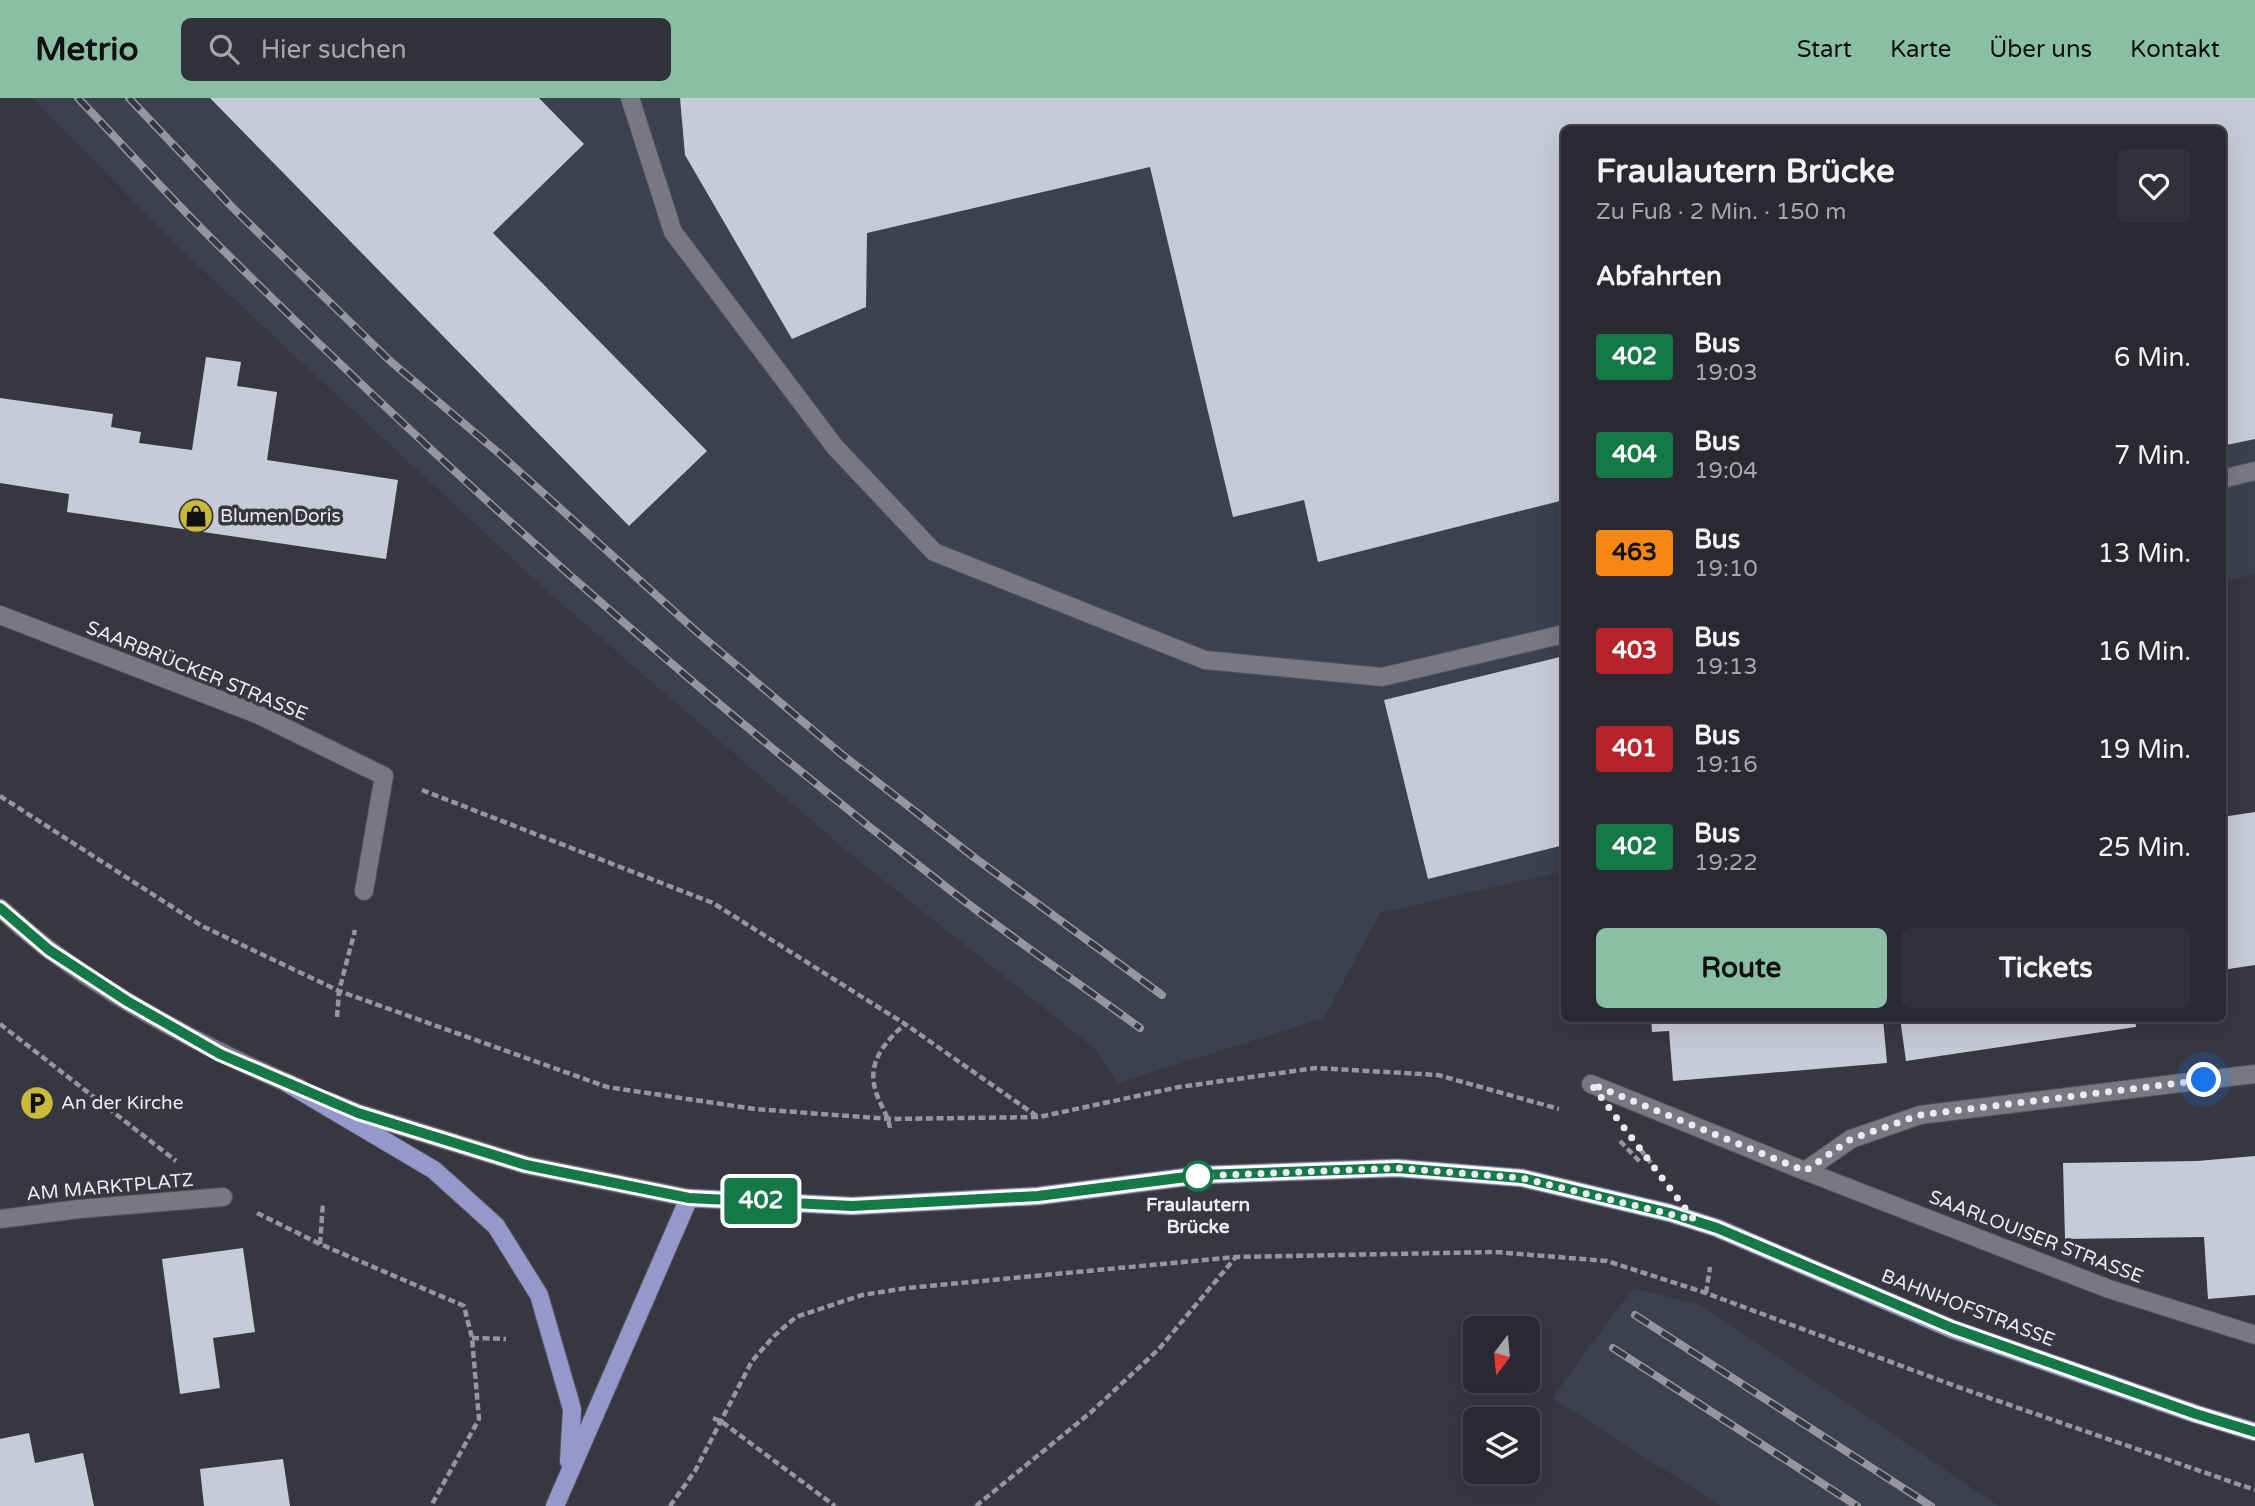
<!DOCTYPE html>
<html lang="de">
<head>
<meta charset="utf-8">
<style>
	body { margin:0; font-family:"Varela Round",sans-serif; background:#303139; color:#f1f3f6; height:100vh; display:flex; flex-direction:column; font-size:26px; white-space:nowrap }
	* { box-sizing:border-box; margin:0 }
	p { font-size:23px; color:#a5a6ab }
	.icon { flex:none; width:38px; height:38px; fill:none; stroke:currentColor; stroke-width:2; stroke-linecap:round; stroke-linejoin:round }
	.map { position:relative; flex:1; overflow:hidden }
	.drawer { position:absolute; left:1561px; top:28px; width:665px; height:896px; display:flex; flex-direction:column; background:#282931; border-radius:10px; box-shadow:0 7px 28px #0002,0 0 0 2px #44454d }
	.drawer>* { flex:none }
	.badge { padding:0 14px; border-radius:5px; font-size:24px; line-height:46px }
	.needle { width:46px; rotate:196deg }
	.buttons { position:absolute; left:1463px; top:1218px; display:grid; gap:14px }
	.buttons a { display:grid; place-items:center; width:77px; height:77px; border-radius:10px; background:#282931; box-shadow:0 7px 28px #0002,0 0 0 2px #44454d; font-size:35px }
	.you { position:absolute; width:35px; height:35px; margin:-18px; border:5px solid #fff; border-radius:50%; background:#1a73e8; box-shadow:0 0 0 10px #1a73e833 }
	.map>.badge { position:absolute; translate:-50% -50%; box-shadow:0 0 0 4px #fff }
	h2 { padding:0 35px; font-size:26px; line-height:63px }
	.round { display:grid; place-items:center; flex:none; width:74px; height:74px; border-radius:10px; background:#303139 }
	.headline { display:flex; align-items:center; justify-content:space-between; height:119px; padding:0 35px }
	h1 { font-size:33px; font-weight:800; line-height:52px }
	.cta { display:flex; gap:14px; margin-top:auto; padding:14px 35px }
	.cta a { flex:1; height:80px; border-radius:10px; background:#8abfa5; color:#111; font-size:28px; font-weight:800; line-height:80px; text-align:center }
	.cta a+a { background:#303139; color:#f1f3f6 }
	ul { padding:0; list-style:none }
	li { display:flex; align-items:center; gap:21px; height:98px; padding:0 35px }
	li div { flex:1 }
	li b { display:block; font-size:26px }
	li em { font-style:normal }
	li .badge { min-width:77px; font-weight:700; text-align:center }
	header { display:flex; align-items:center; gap:42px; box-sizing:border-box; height:98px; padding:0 35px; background:#8abfa5; color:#111 }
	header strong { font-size:33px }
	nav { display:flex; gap:38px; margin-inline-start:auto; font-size:24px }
	.search { width:490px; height:63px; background:#303139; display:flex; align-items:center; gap:18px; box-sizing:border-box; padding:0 24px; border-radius:10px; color:#a5a6ab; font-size:26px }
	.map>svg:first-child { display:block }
</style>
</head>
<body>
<header>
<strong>Metrio</strong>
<div class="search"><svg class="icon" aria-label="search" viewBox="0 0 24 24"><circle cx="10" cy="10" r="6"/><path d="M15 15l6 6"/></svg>Hier suchen</div>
<nav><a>Start</a><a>Karte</a><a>Über uns</a><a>Kontakt</a></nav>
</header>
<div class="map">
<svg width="2255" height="1408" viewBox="0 0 2255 1408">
	<rect width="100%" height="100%" fill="#363741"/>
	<g fill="#3e3f4f">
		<path d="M33,0H2255V476L2223,484L2222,32H1564V773L1380,815L1324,920L1118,985L1094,950L842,749L548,494L179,150Z"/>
		<path d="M1633,1190L1700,1207L1999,1408H1721L1552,1300Z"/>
	</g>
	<g fill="#c9cad7">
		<path d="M210,0H539L584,46L493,135L707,353L629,428Z"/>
		<path d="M680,0H2255V341L2222,348V32H1564V402L1318,464L1304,402L1233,419L1150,69L867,135L866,209L792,241L685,57Z"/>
		<path d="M206,259L241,264L237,288L277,294L267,362L398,382L386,461L67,414L69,396L0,385V300L113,316L111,329L141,334L139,345L192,352Z"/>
		<path d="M1564,558V747L1428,781L1384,602Z"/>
		<path d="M2255,714V867L2222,872V719Z"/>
		<path d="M1651,920H1883L1887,965L1673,983L1669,933L1652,934Z"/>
		<path d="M1900,920H2135L2136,929L1906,963Z"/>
		<path d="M2255,1058V1197L2208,1201L2204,1139L2065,1141L2063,1065L2197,1063Z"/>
		<path d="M243,1150L255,1234L213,1240L220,1290L180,1296L162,1161Z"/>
		<path d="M29,1335L35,1365L83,1355L94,1408H0V1341Z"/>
		<path d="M283,1361L290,1408H204L200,1371Z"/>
	</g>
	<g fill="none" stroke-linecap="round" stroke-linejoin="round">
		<g stroke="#53535c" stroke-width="20">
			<g id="lane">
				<path d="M630,0L673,134L835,349L934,454L1205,562L1382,579L1564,536"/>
				<path d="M2222,381L2255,373"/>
				<path d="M0,517L257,616L384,678L364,793"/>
				<path d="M0,1121L79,1111L223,1099"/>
			</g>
		</g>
		<g stroke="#53535c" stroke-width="20">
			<g id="street">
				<path d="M1591,986L1805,1073L2109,1191L2255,1237"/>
				<path d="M1805,1073L1851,1041L1920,1017L2255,976"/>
			</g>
		</g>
		<g stroke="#53535c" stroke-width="20">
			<g id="secondary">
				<path d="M0,810C16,824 32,839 50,852C126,909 212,953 299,990"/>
				<path d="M328,1003L358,1015L526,1067L689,1100"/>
			</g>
		</g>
		<g stroke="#53535c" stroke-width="20">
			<g id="primary">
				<path d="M287,985L434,1072L496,1128L539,1197L572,1311L569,1363"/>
				<path d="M555,1408L689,1100L852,1108L1038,1098L1202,1077L1397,1070L1522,1080L1670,1115L1717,1130L1952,1231L2196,1316L2255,1334"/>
			</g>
		</g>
		<g stroke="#96969f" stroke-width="4.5" stroke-dasharray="7 3.5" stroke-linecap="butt">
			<path d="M422,692L713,805L905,926L1038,1019"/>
			<path d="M0,698L202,828L339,893L607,989L755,1011L889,1021L1039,1019L1179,989L1316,970L1438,977L1559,1011"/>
			<path d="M337,919L339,893L355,832"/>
			<path d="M0,926L176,1063"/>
			<path d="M890,1030C888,1017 880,1007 876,994C866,965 885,944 905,926"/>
			<path d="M1620,1043L1641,1065"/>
			<path d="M1640,1051L1654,1069"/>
			<path d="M257,1115L320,1146L464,1208L472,1240L479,1321L431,1408"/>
			<path d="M320,1146L323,1105"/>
			<path d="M1706,1195L1710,1169"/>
			<path d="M472,1240L506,1241"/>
			<path d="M713,1320L722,1324L835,1408"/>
			<path d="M670,1408L695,1373L752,1263L774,1238L796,1219L862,1197L907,1190L1236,1159L1495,1154L1607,1163L1706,1195L1958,1289L2255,1392"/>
			<path d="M976,1408L1090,1315L1159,1251L1235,1160"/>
		</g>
		<use href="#lane" stroke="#777884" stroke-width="18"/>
		<use href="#street" stroke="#777884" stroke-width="18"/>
		<use href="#secondary" stroke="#777884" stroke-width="18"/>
		<use href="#primary" stroke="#9697cb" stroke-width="18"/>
		<g stroke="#96969f" stroke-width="8">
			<g id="rail">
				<path d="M78,0C122,46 165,94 210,139C443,371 690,591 950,792C1012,840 1077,884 1140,930"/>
				<path d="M129,0L232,109L389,262L501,357L697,534L840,655L975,760L1162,897"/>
				<path d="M1635,1217L1931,1408"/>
				<path d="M1613,1250L1857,1408"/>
			</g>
		</g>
		<use href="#rail" stroke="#363741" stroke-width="5" stroke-dasharray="16" stroke-linecap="butt"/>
	</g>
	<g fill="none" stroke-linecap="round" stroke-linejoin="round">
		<g stroke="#fff" stroke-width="16">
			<path id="line" d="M0,810L49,852L127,903L220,956L358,1015L526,1067L689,1100L852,1108L1038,1098L1202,1077L1397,1070L1522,1080L1670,1115L1717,1130L1952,1230L2196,1316L2255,1334"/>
		</g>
		<use href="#line" stroke="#157947" stroke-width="10"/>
		<path stroke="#eaeaf1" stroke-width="7" stroke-dasharray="0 12.6" d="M1198,1078L1397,1070L1522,1080L1694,1122L1591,986L1805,1073L1851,1041L1920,1017L2204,982"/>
	</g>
	<defs>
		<g id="shop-disc" transform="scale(1.75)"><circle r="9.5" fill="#c9ba3a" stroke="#363741"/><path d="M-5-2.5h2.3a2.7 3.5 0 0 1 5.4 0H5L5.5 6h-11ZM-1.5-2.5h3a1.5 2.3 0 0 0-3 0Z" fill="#111"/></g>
		<g id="parking-disc" transform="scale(1.75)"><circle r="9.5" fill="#c9ba3a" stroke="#363741"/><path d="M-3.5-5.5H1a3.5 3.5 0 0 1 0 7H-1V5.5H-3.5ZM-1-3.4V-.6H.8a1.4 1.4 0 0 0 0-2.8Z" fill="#111"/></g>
	</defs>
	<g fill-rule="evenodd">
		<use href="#shop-disc" x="196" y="418"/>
		<use href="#parking-disc" x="37" y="1005"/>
	</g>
	<circle fill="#fff" stroke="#157947" stroke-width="3.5" cx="1198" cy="1078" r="14"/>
	<g text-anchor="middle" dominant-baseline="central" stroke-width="7" stroke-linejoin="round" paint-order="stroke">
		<g font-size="19" fill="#eaeaf1" stroke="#363741" text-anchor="start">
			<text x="220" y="418">Blumen Doris</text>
			<text x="61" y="1005">An der Kirche</text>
		</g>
		<g font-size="19" fill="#eaeaf1" stroke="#363741">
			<text transform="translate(197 573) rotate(22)">SAARBRÜCKER STRASSE</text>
			<text transform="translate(110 1089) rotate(-5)">AM MARKTPLATZ</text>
			<text transform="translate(2036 1139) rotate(21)">SAARLOUISER STRASSE</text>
			<text transform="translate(1968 1210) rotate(21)">BAHNHOFSTRASSE</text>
		</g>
		<g font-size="19" font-weight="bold" fill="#eaeaf1" stroke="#363741">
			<text x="1198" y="1107">Fraulautern<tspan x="1198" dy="22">Brücke</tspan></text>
		</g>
	</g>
</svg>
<div class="buttons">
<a><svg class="needle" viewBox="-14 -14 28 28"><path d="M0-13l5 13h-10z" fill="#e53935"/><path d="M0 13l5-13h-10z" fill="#a5a6ab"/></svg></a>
<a><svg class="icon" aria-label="layers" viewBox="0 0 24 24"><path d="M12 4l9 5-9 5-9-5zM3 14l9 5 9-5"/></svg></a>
</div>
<div class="you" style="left:2204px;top:982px"></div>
<b class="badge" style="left:761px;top:1103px;background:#157947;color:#fff">402</b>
<section class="drawer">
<div class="headline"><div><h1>Fraulautern Brücke</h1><p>Zu Fuß · 2 Min. · 150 m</p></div><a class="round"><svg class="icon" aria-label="heart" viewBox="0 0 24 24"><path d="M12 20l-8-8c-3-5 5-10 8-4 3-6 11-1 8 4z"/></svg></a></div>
<h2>Abfahrten</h2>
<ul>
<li><span class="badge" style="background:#157947;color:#fff">402</span><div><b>Bus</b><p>19:03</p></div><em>6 Min.</em></li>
<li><span class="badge" style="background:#157947;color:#fff">404</span><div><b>Bus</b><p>19:04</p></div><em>7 Min.</em></li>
<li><span class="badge" style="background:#f68712;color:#111">463</span><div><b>Bus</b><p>19:10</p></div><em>13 Min.</em></li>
<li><span class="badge" style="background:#b6232a;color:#fff">403</span><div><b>Bus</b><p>19:13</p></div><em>16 Min.</em></li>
<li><span class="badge" style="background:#b6232a;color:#fff">401</span><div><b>Bus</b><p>19:16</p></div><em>19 Min.</em></li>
<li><span class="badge" style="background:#157947;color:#fff">402</span><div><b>Bus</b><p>19:22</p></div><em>25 Min.</em></li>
</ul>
<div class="cta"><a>Route</a><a>Tickets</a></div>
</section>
</div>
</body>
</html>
